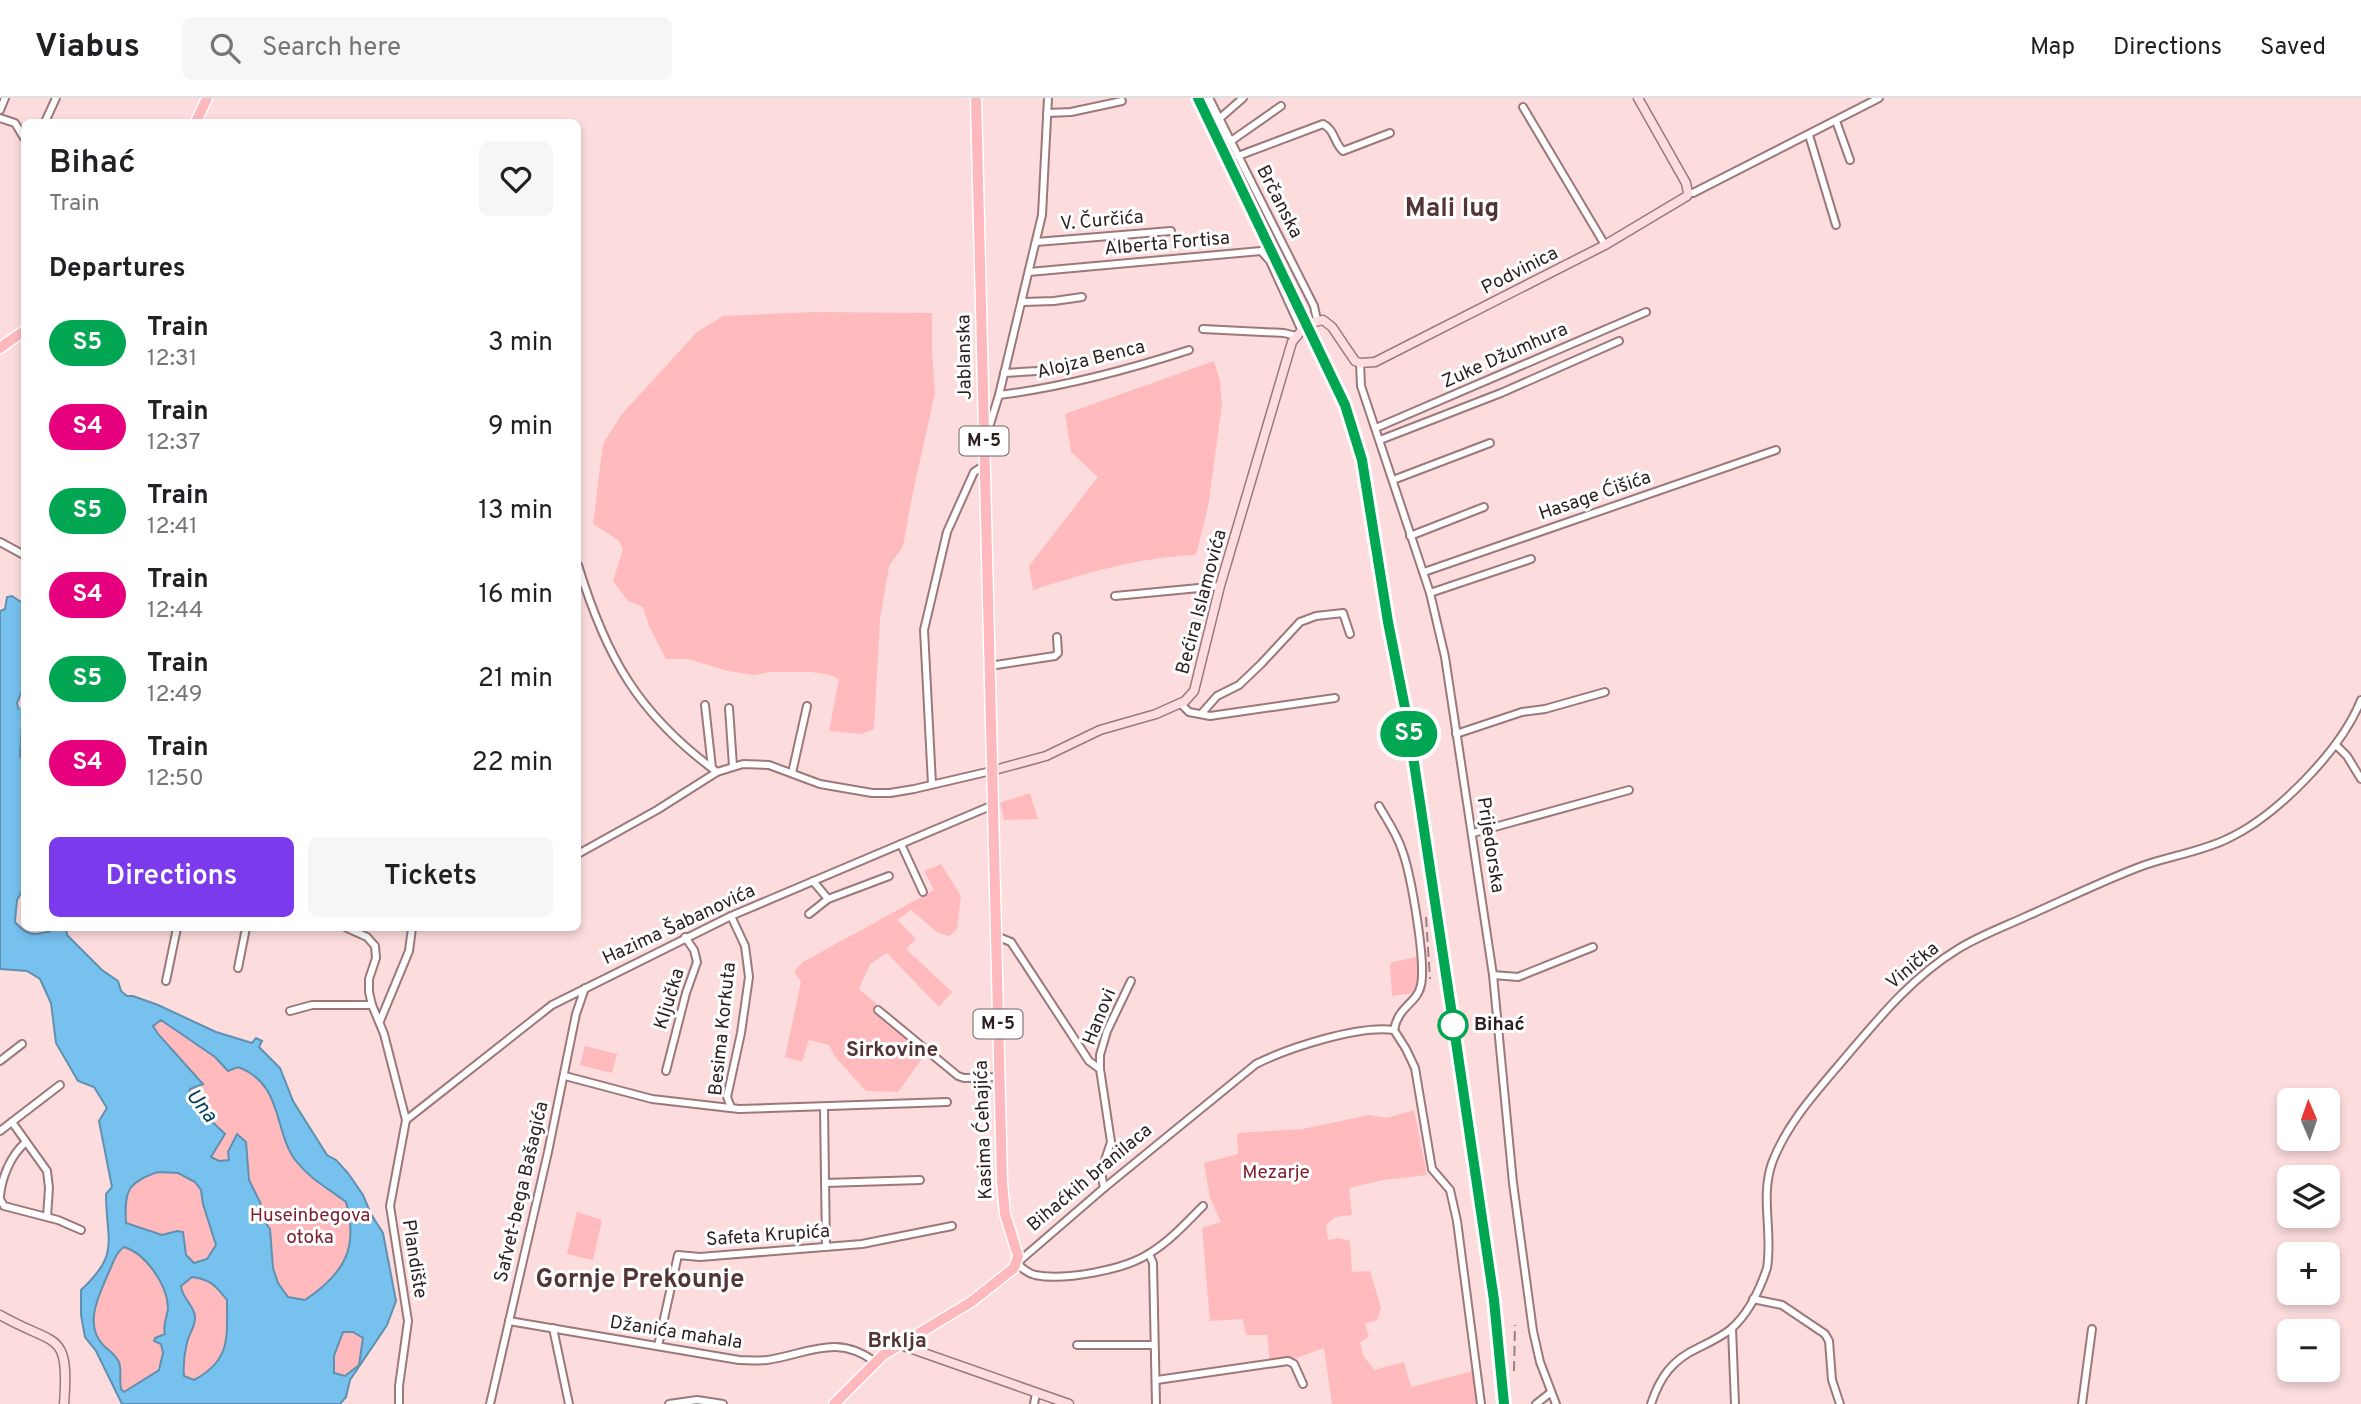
<!DOCTYPE html>
<html lang="en">
<head>
<meta charset="utf-8">
<style>
	body { margin:0; font-family:Overpass,sans-serif; background:#f6f6f6; color:#202124; height:100vh; display:flex; flex-direction:column; font-size:26px; white-space:nowrap }
	* { box-sizing:border-box; margin:0 }
	p { font-size:23px; color:#757577 }
	.icon { flex:none; width:38px; height:38px; fill:none; stroke:currentColor; stroke-width:2; stroke-linecap:round; stroke-linejoin:round }
	.map { position:relative; flex:1; overflow:hidden }
	.drawer { position:absolute; left:21px; top:21px; width:560px; height:812px; display:flex; flex-direction:column; background:#fff; border-radius:10px; box-shadow:0 4px 10px #0003 }
	.drawer>* { flex:none }
	.badge { padding:0 14px; border-radius:23px; font-size:24px; line-height:46px }
	.needle { width:46px; rotate:358deg }
	.buttons { position:absolute; left:2277px; top:990px; display:grid; gap:14px }
	.buttons a { display:grid; place-items:center; width:63px; height:63px; border-radius:10px; background:#fff; box-shadow:0 4px 10px #0003; font-size:35px }
	.map>.badge { position:absolute; translate:-50% -50%; box-shadow:0 0 0 4px #fff }
	h2 { padding:0 28px; font-size:26px; line-height:63px }
	.round { display:grid; place-items:center; flex:none; width:74px; height:74px; border-radius:10px; background:#f6f6f6 }
	.head { display:flex; align-items:center; justify-content:space-between; height:119px; padding:0 28px }
	h1 { font-size:33px; font-weight:600; line-height:52px }
	.primary-button { display:flex; gap:14px; margin-top:auto; padding:14px 28px }
	.primary-button a { flex:1; height:80px; border-radius:10px; background:#7c3aed; color:#fff; font-size:28px; font-weight:600; line-height:80px; text-align:center }
	.primary-button a+a { background:#f6f6f6; color:#202124 }
	ul { padding:0; list-style:none }
	li { display:flex; align-items:center; gap:21px; height:84px; padding:0 28px }
	li div { flex:1 }
	li b { display:block; font-size:26px }
	li em { font-style:normal }
	li .badge { min-width:77px; font-weight:700; text-align:center }
	header { display:flex; align-items:center; gap:42px; box-sizing:border-box; height:98px; padding:0 35px; background:#fff; border-bottom:2px solid #e0e0e0 }
	header strong { font-size:33px }
	nav { display:flex; gap:38px; margin-inline-start:auto; font-size:24px }
	.search { width:490px; height:63px; background:#f6f6f6; display:flex; align-items:center; gap:18px; box-sizing:border-box; padding:0 24px; border-radius:10px; color:#757577; font-size:26px }
	.map>svg:first-child { display:block }
</style>
</head>
<body>
<header>
<strong>Viabus</strong>
<div class="search"><svg class="icon" aria-label="search" viewBox="0 0 24 24"><circle cx="10" cy="10" r="6"/><path d="M15 15l6 6"/></svg>Search here</div>
<nav><a>Map</a><a>Directions</a><a>Saved</a></nav>
</header>
<div class="map">
<svg width="2361" height="1306" viewBox="0 0 2361 1306">
	<rect width="100%" height="100%" fill="#fcdcdd"/>
	<g fill="#ffbabd">
		<path d="M814,214L932,215V253L935,295L913,394L903,448L889,468L880,521L874,631L861,636L829,633L839,581L827,576L810,574H769L754,577L728,573L688,561H666L649,528L643,509L628,503L613,483L623,451L618,442L593,426L603,346L621,317L697,234L723,218Z"/>
		<path d="M1214,263L1220,283L1222,307L1208,409L1196,457C1139,459 1086,475 1033,492L1029,468L1098,379L1071,354L1065,316Z"/>
		<path d="M1030,695L1038,721L1004,722L1000,705Z"/>
		<path d="M941,766L961,798L957,831L949,838L937,834L911,812L897,822L916,841L906,851L952,894L939,909L887,855L870,866L859,891L929,951L898,994L866,993L836,960L829,947L809,942L802,964L785,959L801,884L794,873L803,864L934,792L924,773Z"/>
		<path d="M1421,858L1426,893L1392,898L1390,867L1392,864Z"/>
		<path d="M161,922L215,959L228,973L238,969L246,972L260,983L277,1010L283,1033L311,1077L319,1087L346,1104C359,1151 344,1176 305,1202L288,1199L278,1185L273,1170L270,1131L265,1124L260,1104L249,1082L246,1044L229,1062L219,1063L210,1059L225,1036L202,1014L188,1005L190,991L202,986L158,936L153,928Z"/>
		<path d="M585,948L617,956L612,975L580,967Z"/>
		<path d="M1414,1012L1427,1077L1383,1082L1349,1090L1352,1117L1335,1119L1326,1127L1328,1142L1339,1140L1350,1143L1352,1174L1370,1173L1381,1210L1377,1222L1365,1226L1369,1239L1360,1244L1363,1257L1374,1272L1404,1264L1411,1289L1477,1272L1481,1306H1332L1324,1250L1288,1263L1270,1266L1267,1237H1246L1243,1221L1210,1223L1202,1130L1221,1124L1210,1100L1204,1065L1238,1056L1237,1035L1303,1031L1369,1017L1387,1020Z"/>
		<path d="M158,1074L178,1075L195,1084L201,1092L203,1106L216,1147L207,1161L194,1165L186,1157L185,1142L176,1133L163,1137L126,1125C124,1094 126,1084 158,1074Z"/>
		<path d="M577,1114L602,1122L593,1162L567,1156Z"/>
		<path d="M124,1149C145,1154 163,1182 168,1203C170,1213 165,1224 165,1236L154,1243L161,1246L163,1254L159,1272L124,1294C118,1286 122,1278 118,1269C113,1257 112,1256 104,1247C84,1226 99,1197 108,1176C113,1166 115,1156 124,1149Z"/>
		<path d="M192,1179C210,1181 216,1188 227,1202C227,1241 231,1261 194,1282L184,1278L183,1265L190,1236V1206L182,1196L181,1188Z"/>
		<path d="M343,1234H353L363,1239L359,1267L345,1278L334,1275V1258Z"/>
	</g>
	<path fill="#76c1ee" stroke="#6090b0" stroke-width="2" fill-rule="evenodd" d="M12,498L24,506V588L17,605L22,625L20,657L24,667V790L17,802L15,824C26,837 34,838 50,833L52,830H66L67,837L102,872L118,883L121,893L127,898H133L158,907L216,934L252,945L256,940L262,943L259,949L280,970L293,1003L327,1057L336,1062L348,1075L363,1097L371,1116L383,1135L396,1203L387,1227L350,1282L346,1299L340,1306H122L96,1253L85,1239L81,1217V1192C121,1155 106,1143 106,1096L112,1089L99,1023L107,1010L94,989L78,983L56,945L51,905L40,881L27,873L0,871V513L5,511L7,499ZM161,922L215,959L228,973L238,969C284,986 273,1033 296,1063C310,1081 329,1091 346,1104C359,1150 344,1176 305,1202L288,1199L278,1185L273,1170L270,1131L265,1124L260,1104L249,1082L246,1044L237,1036L228,1054L229,1062L219,1063L211,1059L225,1036L202,1014L188,1005L190,991L203,986L158,936L153,928ZM158,1074L178,1075L195,1084L201,1092L203,1106L216,1147L207,1161L194,1165L186,1157L183,1134L177,1133L162,1137L126,1125C124,1094 127,1084 158,1074ZM124,1149C145,1155 167,1186 168,1209C168,1219 162,1225 165,1236L155,1240L154,1243L161,1246L163,1255L159,1272L124,1294L121,1291C119,1281 122,1273 119,1264C115,1256 110,1253 104,1248C83,1227 99,1197 108,1176C113,1166 115,1155 124,1149ZM192,1179C210,1181 216,1188 227,1202C227,1240 231,1262 194,1282L184,1278C183,1267 184,1256 187,1245C189,1235 196,1228 195,1218C193,1206 182,1200 181,1188ZM343,1234H353L363,1240L359,1267L345,1278L334,1275V1258Z"/>
	<g fill="none" stroke-linecap="round" stroke-linejoin="round">
		<path stroke="#76c1ee" stroke-width="12" d="M21,623L24,614"/>
		<g stroke="#9b7879" stroke-width="10">
			<g id="street">
				<path d="M1209,0L1314,208L1317,222"/>
				<path d="M1523,9L1605,147"/>
				<path d="M0,12L5,0"/>
				<path d="M1047,15L1071,14L1122,3"/>
				<path d="M0,20L15,25L24,40"/>
				<path d="M1219,21L1243,0"/>
				<path d="M1836,23L1850,62"/>
				<path d="M45,24L56,0"/>
				<path d="M1809,37L1836,127"/>
				<path d="M1231,43L1281,8"/>
				<path d="M1238,58L1323,26C1335,32 1334,45 1343,53L1390,35"/>
				<path d="M1688,95H1693L1879,0"/>
				<path d="M1036,144L1171,133"/>
				<path d="M1029,174L1261,153L1270,163L1301,231"/>
				<path d="M1023,204L1054,203L1082,199"/>
				<path d="M1203,231L1284,235L1296,238"/>
				<path d="M1360,265L1361,288L1430,495L1445,559L1493,877L1513,1085L1533,1233L1540,1264L1556,1306"/>
				<path d="M1004,275L1037,273L1085,263"/>
				<path d="M999,297C1064,289 1127,272 1189,252"/>
				<path d="M984,328L990,326L999,297L1042,117L1048,0"/>
				<path d="M1376,330L1646,214"/>
				<path d="M1380,342L1501,295L1619,243"/>
				<path d="M1393,382L1490,345"/>
				<path d="M1410,438L1484,409"/>
				<path d="M0,444L24,457"/>
				<path d="M578,467C606,559 638,616 717,674"/>
				<path d="M1424,474L1776,352"/>
				<path d="M1430,495L1531,461"/>
				<path d="M1115,498L1220,488"/>
				<path d="M989,568L1055,558L1058,555L1057,539"/>
				<path d="M1180,605L1189,614L1210,618L1335,600"/>
				<path d="M705,607L712,670"/>
				<path d="M729,610L733,668"/>
				<path d="M1202,615L1217,598L1239,587L1261,566L1300,524L1316,518L1343,515L1350,536"/>
				<path d="M1456,636L1522,614L1545,611L1605,594"/>
				<path d="M2336,647L2347,658L2361,681"/>
				<path d="M792,675L807,608"/>
				<path d="M932,686L924,532L947,434L974,374L985,367"/>
				<path d="M1379,708C1387,722 1397,736 1402,752C1411,776 1426,863 1421,887C1417,906 1398,908 1394,932"/>
				<path d="M1473,735L1629,692"/>
				<path d="M901,746L923,794"/>
				<path d="M578,756L657,712L717,674L743,666L769,667L820,686L872,695H890L914,691L991,673"/>
				<path d="M813,783L828,801"/>
				<path d="M809,816L828,801L889,778"/>
				<path d="M731,818L745,848L749,879L741,935L727,999L731,1009"/>
				<path d="M347,830L367,839L375,848L376,860L369,881V894L372,907L384,936L406,1022L390,1108L408,1223L399,1288V1306"/>
				<path d="M996,838L1011,844L1089,963L1100,971"/>
				<path d="M238,870L246,830"/>
				<path d="M1493,877L1518,879L1593,849"/>
				<path d="M166,883L177,830"/>
				<path d="M878,912L958,978L964,980L1000,979"/>
				<path d="M290,913L312,907H372"/>
				<path d="M380,923L409,853L412,830"/>
				<path d="M1394,932L1406,951L1415,970L1432,1071L1450,1092L1457,1123L1481,1306"/>
				<path d="M0,963L22,946"/>
				<path d="M666,973L686,895L697,864L694,852L685,839"/>
				<path d="M565,978L652,1001L739,1011L947,1004"/>
				<path d="M824,1010L826,1149"/>
				<path d="M406,1022L552,907L731,818L993,707"/>
				<path d="M12,1024L47,1073L49,1090L47,1119"/>
				<path d="M0,1033L60,987"/>
				<path d="M825,1085L920,1082"/>
				<path d="M1104,1090L1101,1074L1111,1044L1100,971V957L1107,933L1131,883"/>
				<path d="M0,1098C2,1078 11,1057 26,1044"/>
				<path d="M0,1101L4,1108L58,1122L81,1132"/>
				<path d="M1203,1108C1187,1124 1170,1143 1150,1155C1125,1172 1064,1183 1035,1177C1027,1175 1022,1170 1017,1165L1104,1090L1256,966C1288,950 1358,927 1394,932"/>
				<path d="M1149,1156L1153,1165L1156,1306"/>
				<path d="M1753,1201L1782,1207L1825,1236L1829,1243L1832,1282L1840,1306"/>
				<path d="M509,1223L739,1262C748,1262 758,1263 767,1262C808,1256 837,1235 875,1264"/>
				<path d="M553,1230L569,1306"/>
				<path d="M1732,1230L1735,1306"/>
				<path d="M1077,1247H1154"/>
				<path d="M658,1248L678,1157L700,1159L862,1146L952,1128"/>
				<path d="M1157,1282L1288,1263L1294,1266L1303,1286"/>
				<path d="M490,1306L548,1054L576,916L585,890"/>
				<path d="M669,1306L697,1302L723,1306"/>
				<path d="M1034,1306L1036,1295"/>
				<path d="M1536,1306L1550,1295"/>
				<path d="M1651,1306C1660,1279 1672,1262 1698,1250C1710,1244 1721,1239 1731,1231C1748,1216 1760,1191 1767,1170C1773,1135 1760,1099 1772,1065C1787,1025 1817,993 1844,961C1878,921 1912,879 1958,851C1979,838 2003,829 2025,819C2064,802 2102,783 2142,768C2170,758 2200,754 2227,741C2277,718 2341,652 2361,602"/>
				<path d="M2082,1306L2092,1231"/>
			</g>
		</g>
		<g stroke="#9b7879" stroke-width="11">
			<g id="secondary">
				<path d="M991,673L1046,658L1100,632L1156,616L1185,603L1194,593L1220,488L1292,244L1307,226L1323,222L1332,229L1355,263L1360,265L1375,264L1605,147L1687,98L1688,95L1686,85L1638,0"/>
				<path d="M0,1217C55,1249 70,1230 64,1306"/>
				<path d="M901,1247L1069,1306"/>
			</g>
		</g>
		<g stroke="#fff" stroke-width="13">
			<g id="primary">
				<path d="M196,24L207,0"/>
				<path d="M0,250L24,233"/>
				<path d="M834,1306L883,1257L971,1204L1014,1170L1018,1158L1005,1116L1002,1084L976,0"/>
			</g>
		</g>
		<use href="#street" stroke="#fff" stroke-width="6"/>
		<use href="#secondary" stroke="#ffdcdf" stroke-width="8"/>
		<use href="#primary" stroke="#feb9be" stroke-width="10"/>
		<g stroke="#998182" stroke-width="2" stroke-dasharray="10 5" stroke-linecap="butt">
			<path d="M1198,0L1345,307L1362,362L1388,524L1408,625L1454,930L1494,1202L1504,1306"/>
			<path d="M1426,819L1430,881"/>
			<path d="M1514,1273L1515,1227"/>
		</g>
	</g>
	<g fill="none" stroke-linecap="round" stroke-linejoin="round">
		<g stroke="#fff" stroke-width="16">
			<path id="line" d="M1198,0L1345,307L1362,362L1388,524L1408,625L1454,930L1494,1202L1504,1306"/>
		</g>
		<use href="#line" stroke="#00a651" stroke-width="10"/>
	</g>
	<circle fill="#fff" stroke="#00a651" stroke-width="3.5" cx="1453" cy="927" r="14"/>
	<g text-anchor="middle" dominant-baseline="central" stroke-width="6" stroke-linejoin="round" paint-order="stroke">
		<g fill="#fff" stroke="#6c6263" stroke-width="2">
			<rect x="959.5" y="328.5" width="49" height="29" rx="5"/>
			<rect x="973.5" y="911.5" width="49" height="29" rx="5"/>
		</g>
		<g font-size="18" font-weight="bold" fill="#2d1f20">
			<text x="984" y="343">M-5</text>
			<text x="998" y="926">M-5</text>
		</g>
		<g font-size="19" fill="#2d1f20" stroke="#fff">
			<text transform="translate(1279 104) rotate(63)">Brčanska</text>
			<text transform="translate(1102 123) rotate(-5)">V. Čurčića</text>
			<text transform="translate(1167 146) rotate(-5)">Alberta Fortisa</text>
			<text transform="translate(1520 173) rotate(-27)">Podvinica</text>
			<text transform="translate(1505 258) rotate(-24)">Zuke Džumhura</text>
			<text transform="translate(965 259) rotate(-91)">Jablanska</text>
			<text transform="translate(1091 262) rotate(-14)">Alojza Benca</text>
			<text transform="translate(1595 398) rotate(-19)">Hasage Ćišića</text>
			<text transform="translate(1202 504) rotate(-75)">Bećira Islamovića</text>
			<text transform="translate(1490 747) rotate(81)">Prijedorska</text>
			<text transform="translate(679 827) rotate(-25)">Hazima Šabanovića</text>
			<text transform="translate(1913 868) rotate(-40)">Vinička</text>
			<text transform="translate(670 901) rotate(-73)">Ključka</text>
			<text transform="translate(1100 919) rotate(-68)">Hanovi</text>
			<text transform="translate(723 931) rotate(-84)">Besima Korkuta</text>
			<text transform="translate(984 1032) rotate(-92)">Kasima Ćehajića</text>
			<text transform="translate(1090 1080) rotate(-40)">Bihaćkih branilaca</text>
			<text transform="translate(522 1094) rotate(-77)">Safvet-bega Bašagića</text>
			<text transform="translate(768 1138) rotate(-4)">Safeta Krupića</text>
			<text transform="translate(414 1161) rotate(81)">Plandište</text>
			<text transform="translate(676 1235) rotate(9)">Džanića mahala</text>
		</g>
		<g font-size="19" font-weight="bold" fill="#2d1f20" stroke="#fff" text-anchor="start">
			<text x="1474" y="927">Bihać</text>
		</g>
		<g font-size="19" fill="#7e202f" stroke="#fff">
			<text x="1276" y="1075">Mezarje</text>
			<text x="310" y="1118">Huseinbegova<tspan x="310" dy="22">otoka</tspan></text>
		</g>
		<g font-size="21" font-weight="bold" fill="#543536" stroke="#fff">
			<text x="892" y="952">Sirkovine</text>
			<text x="897" y="1243">Brklja</text>
		</g>
		<g font-size="21" font-style="italic" fill="#00405d" stroke="#fff">
			<text transform="translate(201 1008) rotate(52)">Una</text>
		</g>
		<g font-size="26" font-weight="bold" fill="#543536" stroke="#fff">
			<text x="1452" y="111">Mali lug</text>
			<text x="640" y="1182">Gornje Prekounje</text>
		</g>
	</g>
</svg>
<div class="buttons">
<a><svg class="needle" viewBox="-14 -14 28 28"><path d="M0-13l5 13h-10z" fill="#e53935"/><path d="M0 13l5-13h-10z" fill="#757577"/></svg></a>
<a><svg class="icon" aria-label="layers" viewBox="0 0 24 24"><path d="M12 4l9 5-9 5-9-5zM3 14l9 5 9-5"/></svg></a>
<a>+</a>
<a>−</a>
</div>
<b class="badge" style="left:1409px;top:636px;background:#00a651;color:#fff">S5</b>
<section class="drawer">
<div class="head"><div><h1>Bihać</h1><p>Train</p></div><a class="round"><svg class="icon" aria-label="heart" viewBox="0 0 24 24"><path d="M12 20l-8-8c-3-5 5-10 8-4 3-6 11-1 8 4z"/></svg></a></div>
<h2>Departures</h2>
<ul>
<li><span class="badge" style="background:#00a651;color:#fff">S5</span><div><b>Train</b><p>12:31</p></div><em>3 min</em></li>
<li><span class="badge" style="background:#e6007e;color:#fff">S4</span><div><b>Train</b><p>12:37</p></div><em>9 min</em></li>
<li><span class="badge" style="background:#00a651;color:#fff">S5</span><div><b>Train</b><p>12:41</p></div><em>13 min</em></li>
<li><span class="badge" style="background:#e6007e;color:#fff">S4</span><div><b>Train</b><p>12:44</p></div><em>16 min</em></li>
<li><span class="badge" style="background:#00a651;color:#fff">S5</span><div><b>Train</b><p>12:49</p></div><em>21 min</em></li>
<li><span class="badge" style="background:#e6007e;color:#fff">S4</span><div><b>Train</b><p>12:50</p></div><em>22 min</em></li>
</ul>
<div class="primary-button"><a>Directions</a><a>Tickets</a></div>
</section>
</div>
</body>
</html>
